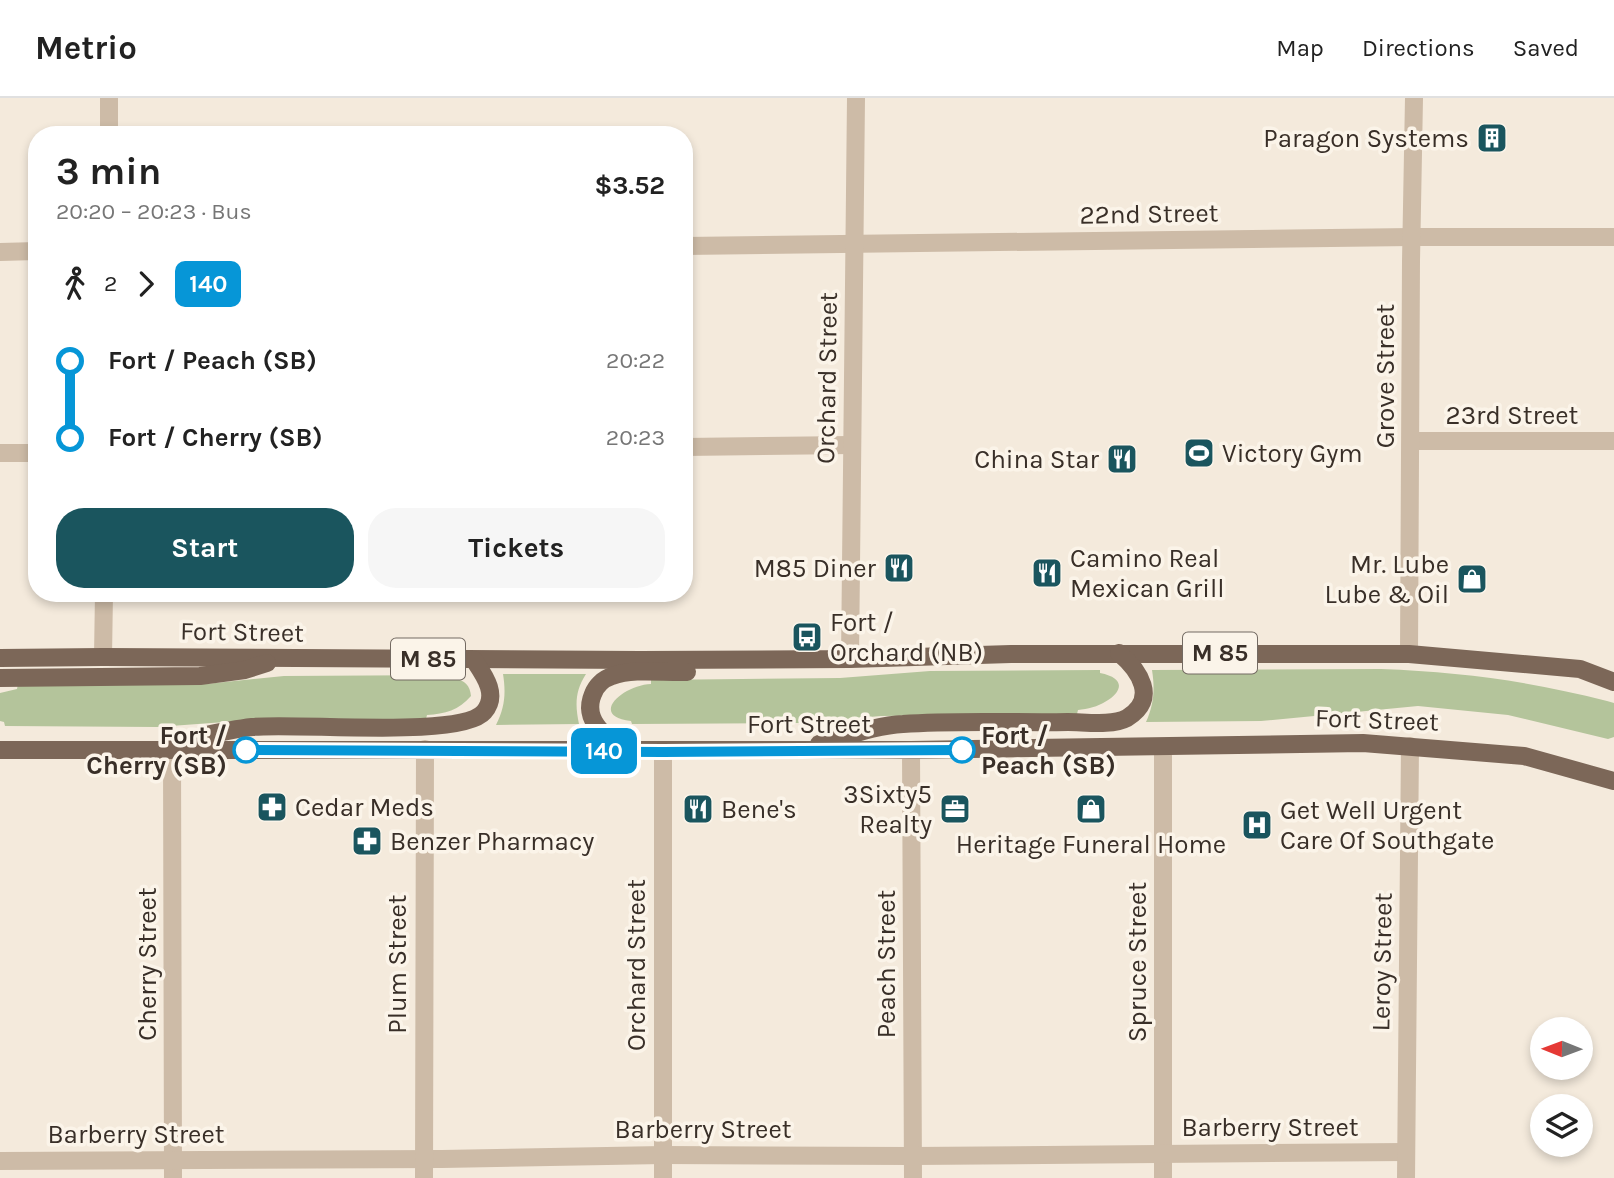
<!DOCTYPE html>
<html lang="en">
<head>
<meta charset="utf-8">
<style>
	body { margin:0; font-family:Karla,sans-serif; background:#f6f6f6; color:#222; height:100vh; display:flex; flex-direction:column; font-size:26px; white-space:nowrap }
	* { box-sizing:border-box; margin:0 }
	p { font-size:23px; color:#767676 }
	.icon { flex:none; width:38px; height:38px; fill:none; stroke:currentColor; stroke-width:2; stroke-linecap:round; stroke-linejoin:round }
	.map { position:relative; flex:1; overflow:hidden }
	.drawer { position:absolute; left:28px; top:28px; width:665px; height:476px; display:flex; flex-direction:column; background:#fff; border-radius:28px; box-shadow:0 4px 10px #0003 }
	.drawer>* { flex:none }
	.badge { padding:0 14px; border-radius:10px; font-size:24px; line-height:46px }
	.needle { width:46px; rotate:271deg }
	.fabs { position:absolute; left:1530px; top:919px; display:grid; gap:14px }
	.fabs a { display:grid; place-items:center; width:63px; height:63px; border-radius:50%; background:#fff; box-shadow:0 4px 10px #0003; font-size:35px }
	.map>.badge { position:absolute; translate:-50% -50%; box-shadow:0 0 0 4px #fff }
	.legs { display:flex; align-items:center; gap:10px; height:77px; padding:0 28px; font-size:23px }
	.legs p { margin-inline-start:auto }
	.head { display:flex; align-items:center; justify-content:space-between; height:119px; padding:0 28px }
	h1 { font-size:38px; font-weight:700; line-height:52px }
	.action { display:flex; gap:14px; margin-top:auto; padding:14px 28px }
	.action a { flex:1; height:80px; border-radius:28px; background:#1a555e; color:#fff; font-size:28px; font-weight:700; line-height:80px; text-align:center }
	.action a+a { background:#f6f6f6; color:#222 }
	ul { padding:0 28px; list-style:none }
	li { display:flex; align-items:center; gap:24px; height:77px; font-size:26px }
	li i { display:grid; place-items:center; width:10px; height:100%; margin:0 9px; background:currentColor }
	li i::after { content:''; width:18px; height:18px; margin:-9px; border:5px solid; border-radius:50%; background:#fff }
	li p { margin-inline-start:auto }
	li:first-child i { background:linear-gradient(#0000 50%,currentColor 0) }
	li:last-child i { background:linear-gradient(currentColor 50%,#0000 0) }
	header { display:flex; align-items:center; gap:42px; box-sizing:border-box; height:98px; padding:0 35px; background:#fff; border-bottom:2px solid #e0e0e0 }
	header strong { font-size:33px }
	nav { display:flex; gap:38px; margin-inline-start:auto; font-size:24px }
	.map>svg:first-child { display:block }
</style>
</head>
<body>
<header>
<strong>Metrio</strong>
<nav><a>Map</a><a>Directions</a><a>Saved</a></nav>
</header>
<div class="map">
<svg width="1614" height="1080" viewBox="0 0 1614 1080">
	<rect width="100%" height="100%" fill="#f4eadc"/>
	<g fill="#b4c49b">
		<path d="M1381,571C1461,574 1529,583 1607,603L1614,605V639L1608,641L1508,617L1418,608L1261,623L1146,624C1154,606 1155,591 1152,572Z"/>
		<path d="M1100,572V575C1141,583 1107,611 1078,612L1077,616L881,618L799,625L632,626L631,623C588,618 623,587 651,586V582L840,580L930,573Z"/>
		<path d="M503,576H586C575,593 575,607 579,626L496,627C505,609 506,595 503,576Z"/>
		<path d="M454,577V580C465,583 470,587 471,598C459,612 445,616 427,617L426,621L252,622L157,629L5,628L4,624L0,623V595L17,591L18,586H206L284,578Z"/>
	</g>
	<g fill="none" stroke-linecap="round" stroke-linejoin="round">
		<g stroke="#cdbba7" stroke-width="18">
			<path d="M109,37V0"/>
			<path d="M684,148L1412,139H1614"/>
			<path d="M0,154L37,153"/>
			<path d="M1411,343H1614"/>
			<path d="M684,349L852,347"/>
			<path d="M0,355H37"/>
			<path d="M1409,556L1411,163L1414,0"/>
			<path d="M103,559L104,495"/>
			<path d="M850,561L856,0"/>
			<path d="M1163,649V1080"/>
			<path d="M172,652L173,1080"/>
			<path d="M911,652L913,1080"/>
			<path d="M0,1063L442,1061L663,1057L913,1058L1406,1054"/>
			<path d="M424,1080L425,651"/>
			<path d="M663,1080V654"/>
			<path d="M1406,1080L1410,648"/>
		</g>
		<g stroke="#7c6758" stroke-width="18">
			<path d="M0,560L103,559L640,562L850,561L1011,556H1409L1580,571L1614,584"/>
			<path d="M0,580L200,578L245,572L267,565"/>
			<path d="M173,644C199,639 226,632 252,629C294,624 461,641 484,614C499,597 484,577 474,562"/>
			<path d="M819,646C845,639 877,627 903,626C957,622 1014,625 1068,624C1085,624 1112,628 1127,620C1159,601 1139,572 1119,555"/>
			<path d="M0,652H911L1363,645L1524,658L1614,683"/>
			<path d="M630,653C609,642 581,624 593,596C596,588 603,581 612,578C634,570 664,575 687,574"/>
		</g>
	</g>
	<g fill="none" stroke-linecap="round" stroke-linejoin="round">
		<g stroke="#fff" stroke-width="16">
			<path id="line-1" d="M246,652L663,654L962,652"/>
		</g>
		<use href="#line-1" stroke="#0696d7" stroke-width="10"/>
	</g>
	<defs>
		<g id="building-square" transform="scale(1.575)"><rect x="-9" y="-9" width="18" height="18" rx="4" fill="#1a555e" stroke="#fbf4e9"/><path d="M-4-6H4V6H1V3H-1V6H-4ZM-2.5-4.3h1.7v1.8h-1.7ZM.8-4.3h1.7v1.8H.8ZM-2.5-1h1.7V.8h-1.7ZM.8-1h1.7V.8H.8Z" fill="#fff"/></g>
		<g id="stadium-square" transform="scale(1.575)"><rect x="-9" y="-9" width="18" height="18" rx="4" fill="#1a555e" stroke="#fbf4e9"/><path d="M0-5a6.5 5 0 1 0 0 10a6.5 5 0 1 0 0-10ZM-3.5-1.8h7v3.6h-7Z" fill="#fff"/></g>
		<g id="restaurant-square" transform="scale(1.575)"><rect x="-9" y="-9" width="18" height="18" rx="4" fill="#1a555e" stroke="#fbf4e9"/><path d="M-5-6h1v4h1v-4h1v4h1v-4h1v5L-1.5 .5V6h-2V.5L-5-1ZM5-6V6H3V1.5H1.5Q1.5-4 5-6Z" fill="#fff"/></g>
		<g id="shop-square" transform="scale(1.575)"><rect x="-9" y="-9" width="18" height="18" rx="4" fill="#1a555e" stroke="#fbf4e9"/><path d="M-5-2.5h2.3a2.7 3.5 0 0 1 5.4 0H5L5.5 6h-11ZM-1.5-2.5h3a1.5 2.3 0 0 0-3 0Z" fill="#fff"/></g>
		<g id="bus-square" transform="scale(1.575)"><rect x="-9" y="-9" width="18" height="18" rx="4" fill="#1a555e" stroke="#fbf4e9"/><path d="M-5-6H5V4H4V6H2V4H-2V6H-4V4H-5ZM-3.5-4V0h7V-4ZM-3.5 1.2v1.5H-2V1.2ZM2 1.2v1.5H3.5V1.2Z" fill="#fff"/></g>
		<g id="pharmacy-square" transform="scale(1.575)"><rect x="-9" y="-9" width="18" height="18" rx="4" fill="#1a555e" stroke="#fbf4e9"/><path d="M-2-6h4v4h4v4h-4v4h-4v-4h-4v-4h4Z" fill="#fff"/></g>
		<g id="office-square" transform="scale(1.575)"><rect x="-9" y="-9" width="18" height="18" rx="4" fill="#1a555e" stroke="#fbf4e9"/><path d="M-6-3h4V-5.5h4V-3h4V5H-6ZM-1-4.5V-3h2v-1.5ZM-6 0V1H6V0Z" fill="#fff"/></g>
		<g id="hospital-square" transform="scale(1.575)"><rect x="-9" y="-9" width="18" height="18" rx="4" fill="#1a555e" stroke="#fbf4e9"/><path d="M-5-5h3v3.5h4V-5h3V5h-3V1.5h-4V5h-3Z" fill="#fff"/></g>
	</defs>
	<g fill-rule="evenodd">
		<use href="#building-square" x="1492" y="40"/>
		<use href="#stadium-square" x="1199" y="355"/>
		<use href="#restaurant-square" x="1122" y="361"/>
		<use href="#restaurant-square" x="899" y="470"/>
		<use href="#restaurant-square" x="1047" y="475"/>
		<use href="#shop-square" x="1472" y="481"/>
		<use href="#bus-square" x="807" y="539"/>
		<use href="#pharmacy-square" x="272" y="709"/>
		<use href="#restaurant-square" x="698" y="711"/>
		<use href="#office-square" x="955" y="711"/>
		<use href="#shop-square" x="1091" y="711"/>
		<use href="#hospital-square" x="1257" y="727"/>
		<use href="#pharmacy-square" x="367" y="743"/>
	</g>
	<g fill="#fff" stroke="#0696d7" stroke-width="3.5">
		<circle cx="246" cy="652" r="12"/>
		<circle cx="962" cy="652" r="12"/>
	</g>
	<g text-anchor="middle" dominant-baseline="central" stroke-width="7" stroke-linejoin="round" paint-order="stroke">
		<g fill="#fbf4e9" stroke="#736a62" stroke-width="2">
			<rect x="1183" y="534.5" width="74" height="41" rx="5"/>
			<rect x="391" y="540.5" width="74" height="41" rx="5"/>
		</g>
		<g font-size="24" font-weight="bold" fill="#392f28">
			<text x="1220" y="555">M 85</text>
			<text x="428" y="561">M 85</text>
		</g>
		<g font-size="26" fill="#392f28" stroke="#fbf4e9" text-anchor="start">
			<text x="1469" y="40" text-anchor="end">Paragon Systems</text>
			<text x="1222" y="355">Victory Gym</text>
			<text x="1099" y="361" text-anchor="end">China Star</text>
			<text x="1070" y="460">Camino Real<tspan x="1070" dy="30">Mexican Grill</tspan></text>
			<text x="1449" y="466" text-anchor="end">Mr. Lube<tspan x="1449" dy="30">Lube &amp; Oil</tspan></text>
			<text x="876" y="470" text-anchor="end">M85 Diner</text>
			<text x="830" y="524">Fort /<tspan x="830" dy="30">Orchard (NB)</tspan></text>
			<text x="932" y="696" text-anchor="end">3Sixty5<tspan x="932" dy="30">Realty</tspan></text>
			<text x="295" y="709">Cedar Meds</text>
			<text x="721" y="711">Bene's</text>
			<text x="1280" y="712">Get Well Urgent<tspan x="1280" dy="30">Care Of Southgate</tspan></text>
			<text x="390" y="743">Benzer Pharmacy</text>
			<text x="1091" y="746" text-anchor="middle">Heritage Funeral Home</text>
		</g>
		<g font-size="26" fill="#392f28" stroke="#fbf4e9">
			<text transform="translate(1149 116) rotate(-1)">22nd Street</text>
			<text transform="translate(1385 278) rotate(-90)">Grove Street</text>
			<text transform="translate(827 280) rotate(-89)">Orchard Street</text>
			<text x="1512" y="317">23rd Street</text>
			<text transform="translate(242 534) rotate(1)">Fort Street</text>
			<text transform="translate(1377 622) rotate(2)">Fort Street</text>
			<text x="809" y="626">Fort Street</text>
			<text transform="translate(1137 864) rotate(-90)">Spruce Street</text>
			<text transform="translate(1382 864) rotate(-89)">Leroy Street</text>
			<text transform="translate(147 866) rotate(-90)">Cherry Street</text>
			<text transform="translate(397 866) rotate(-90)">Plum Street</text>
			<text transform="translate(886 866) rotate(-90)">Peach Street</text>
			<text transform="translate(636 867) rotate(-90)">Orchard Street</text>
			<text x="1270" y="1029">Barberry Street</text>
			<text x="703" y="1031">Barberry Street</text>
			<text x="136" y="1036">Barberry Street</text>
		</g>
		<g font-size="26" font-weight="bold" fill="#392f28" stroke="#fbf4e9" text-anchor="end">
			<text x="227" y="637">Fort /<tspan x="227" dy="30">Cherry (SB)</tspan></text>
			<text x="981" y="637" text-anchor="start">Fort /<tspan x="981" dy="30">Peach (SB)</tspan></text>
		</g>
	</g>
</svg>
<div class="fabs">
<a><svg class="needle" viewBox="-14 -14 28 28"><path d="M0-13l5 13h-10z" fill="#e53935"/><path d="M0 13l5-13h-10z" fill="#767676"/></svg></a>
<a><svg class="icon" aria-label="layers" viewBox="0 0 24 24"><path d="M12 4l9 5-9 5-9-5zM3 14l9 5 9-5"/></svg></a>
</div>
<b class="badge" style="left:604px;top:653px;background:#0696d7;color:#fff">140</b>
<section class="drawer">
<div class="head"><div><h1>3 min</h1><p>20:20 – 20:23 · Bus</p></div><b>$3.52</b></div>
<div class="legs"><svg class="icon" aria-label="walk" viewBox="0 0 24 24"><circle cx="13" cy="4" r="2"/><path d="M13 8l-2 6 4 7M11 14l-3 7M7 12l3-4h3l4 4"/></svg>2<svg class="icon" aria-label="forward" viewBox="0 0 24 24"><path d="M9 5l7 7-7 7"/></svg><b class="badge" style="background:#0696d7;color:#fff">140</b></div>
<ul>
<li><i style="color:#0696d7"></i><b>Fort / Peach (SB)</b><p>20:22</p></li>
<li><i style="color:#0696d7"></i><b>Fort / Cherry (SB)</b><p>20:23</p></li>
</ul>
<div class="action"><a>Start</a><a>Tickets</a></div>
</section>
</div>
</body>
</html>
